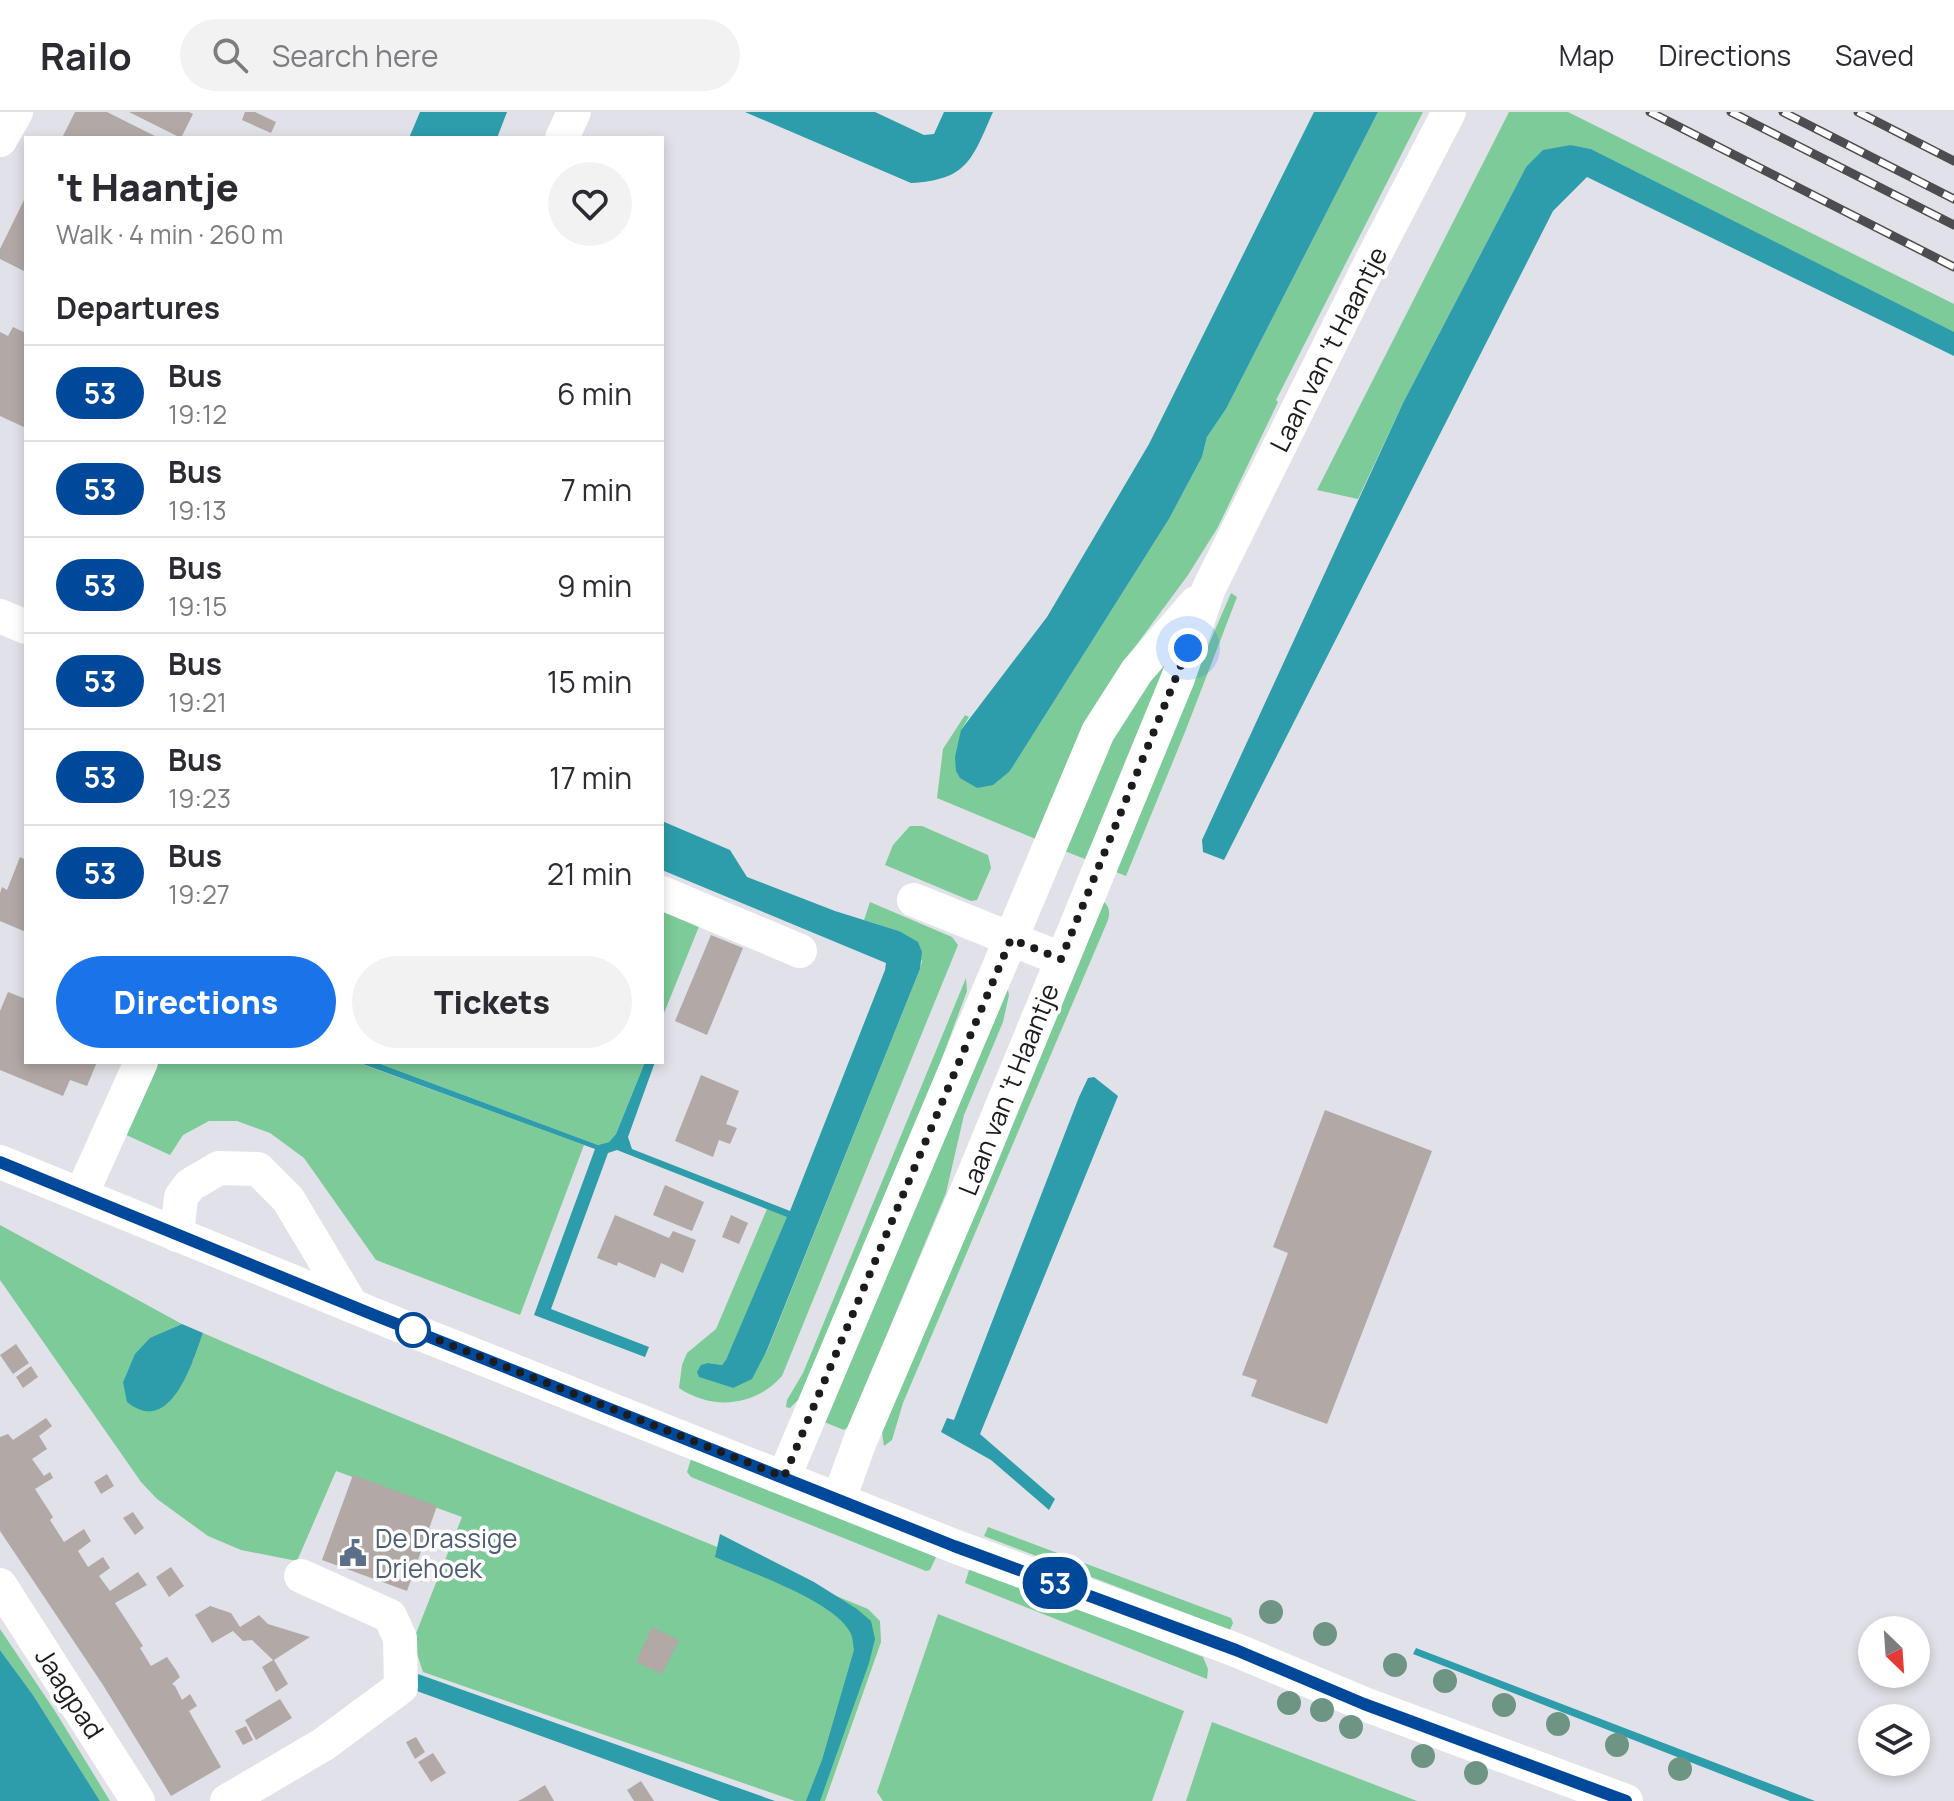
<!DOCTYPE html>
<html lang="en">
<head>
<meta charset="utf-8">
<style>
	body { margin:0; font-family:Manrope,sans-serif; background:#f2f2f3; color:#2b2b33; height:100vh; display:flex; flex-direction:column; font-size:30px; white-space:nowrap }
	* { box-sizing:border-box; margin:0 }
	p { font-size:26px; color:#7c7c81 }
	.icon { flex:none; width:44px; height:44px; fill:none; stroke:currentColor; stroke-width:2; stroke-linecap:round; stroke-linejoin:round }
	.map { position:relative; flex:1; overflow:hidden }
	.drawer { position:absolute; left:24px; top:24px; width:640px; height:928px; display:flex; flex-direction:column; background:#fff; border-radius:0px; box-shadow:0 4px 12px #0003 }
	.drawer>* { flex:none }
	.badge { padding:0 16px; border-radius:26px; font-size:28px; line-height:52px }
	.needle { width:52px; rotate:155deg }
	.controls { position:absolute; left:1858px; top:1504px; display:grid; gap:16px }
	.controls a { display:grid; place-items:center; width:72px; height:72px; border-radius:50%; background:#fff; box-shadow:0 4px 12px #0003; font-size:40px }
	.you { position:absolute; width:40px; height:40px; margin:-20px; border:6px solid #fff; border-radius:50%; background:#1a73e8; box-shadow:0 0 0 12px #1a73e833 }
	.map>.badge { position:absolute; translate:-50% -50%; box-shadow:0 0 0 4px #fff }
	h2 { padding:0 32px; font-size:30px; line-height:72px }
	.round { display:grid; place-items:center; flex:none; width:84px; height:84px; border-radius:42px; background:#f2f2f3 }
	.overview { display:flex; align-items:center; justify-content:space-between; height:136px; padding:0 32px }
	h1 { font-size:38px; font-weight:800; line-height:60px }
	.cta { display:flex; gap:16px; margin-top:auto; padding:16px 32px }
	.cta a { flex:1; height:92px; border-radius:48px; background:#1a73e8; color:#fff; font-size:32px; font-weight:800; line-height:92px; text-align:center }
	.cta a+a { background:#f2f2f3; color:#2b2b33 }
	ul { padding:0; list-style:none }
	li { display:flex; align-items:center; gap:24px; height:96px; padding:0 32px; border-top:2px solid #e1e1e2 }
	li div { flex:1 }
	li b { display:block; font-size:30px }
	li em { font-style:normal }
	li .badge { min-width:88px; font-weight:700; text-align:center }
	header { display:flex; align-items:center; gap:48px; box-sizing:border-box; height:112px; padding:0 40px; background:#fff; border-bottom:2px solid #e1e1e2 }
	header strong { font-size:38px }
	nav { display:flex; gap:44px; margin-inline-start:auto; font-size:28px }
	.search { width:560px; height:72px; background:#f2f2f3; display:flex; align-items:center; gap:20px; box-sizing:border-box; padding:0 28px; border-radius:44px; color:#7c7c81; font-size:30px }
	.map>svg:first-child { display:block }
</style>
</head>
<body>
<header>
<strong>Railo</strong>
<div class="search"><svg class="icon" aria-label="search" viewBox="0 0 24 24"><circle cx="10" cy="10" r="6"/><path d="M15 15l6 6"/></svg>Search here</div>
<nav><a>Map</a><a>Directions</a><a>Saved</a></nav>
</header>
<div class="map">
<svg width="1954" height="1689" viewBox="0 0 1954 1689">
	<rect width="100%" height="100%" fill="#e1e1e9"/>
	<g fill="#7dcb99">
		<path d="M1378,0H1423L1276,288L1278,290L1218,415L1188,463L1129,543L1038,728L937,686L943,637L965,603L969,605L961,618L960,665L977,676L1010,659L1169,407L1202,345L1207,325L1226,297Z"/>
		<path d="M1509,0H1568L1954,192V221L1591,37L1571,33L1526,55L1403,291L1358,387L1317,378Z"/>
		<path d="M1231,481L1237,485L1185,620L1126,764L1111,758Z"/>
		<path d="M1175,524L1139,627L1085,747L1062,738L1105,636Z"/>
		<path d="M910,714H922L988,743L991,756L977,788L971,789L885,753L893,733Z"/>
		<path d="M1099,786C1108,792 1111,797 1108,808L903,1291L892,1328L884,1334L882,1320Z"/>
		<path d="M870,790L952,825L958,833L782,1264C756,1294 713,1299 679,1276L682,1253L687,1241L716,1217L767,1097L788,1105L726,1249L722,1253L708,1251L700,1265L733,1276L767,1239L920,857L922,849L899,819L864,808Z"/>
		<path d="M662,795L700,812L662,906Z"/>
		<path d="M966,866L967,879L941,949L799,1287L790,1296L786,1295L787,1288L803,1261Z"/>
		<path d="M1007,873L1009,883L1003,910L964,1003L946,1081L848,1315L844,1318L824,1310Z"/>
		<path d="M152,950H356L584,1033L520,1203L376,1148L304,1046L270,1021L237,1009H209L183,1023L170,1043L122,1021Z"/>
		<path d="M375,950H645L616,1022L609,1030L598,1033Z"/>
		<path d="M0,1113L182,1212C145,1229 139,1232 123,1270L193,1249L203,1221L335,1278L868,1497L880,1509L881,1530L825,1689H795L423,1560L413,1529L462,1405L336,1359L297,1449L241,1438L208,1424L157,1387L141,1370L0,1168Z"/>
		<path d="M691,1347L937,1443L930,1458L926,1459L691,1365L687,1360Z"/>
		<path d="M988,1415L1231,1506L1233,1511L1230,1518L984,1424Z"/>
		<path d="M970,1455L1203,1545L1208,1557L1207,1567L965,1471Z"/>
		<path d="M938,1502L1184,1599L1152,1689H883L877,1680Z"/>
		<path d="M0,1517L55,1599L110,1689H100L33,1583L0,1538Z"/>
		<path d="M1212,1610L1417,1689H1186Z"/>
	</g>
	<g fill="#2d9dab">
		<path d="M420,0H507L497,26H409Z"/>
		<path d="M745,0H875L924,23L934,22L944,0H993C972,47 968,68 911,71Z"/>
		<path d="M1314,0H1378L1226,297L1207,325L1202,345L1169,407L1010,659L993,673L977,676L960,666L956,659L955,645L961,618L1047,505L1149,332Z"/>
		<path d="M1571,33L1591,37L1954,220V244L1587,65L1553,99L1224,748L1203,740L1202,728L1403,291L1526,55L1543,38Z"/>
		<path d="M662,709L730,738L747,765L835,799L899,819L918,830L922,840L920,857L767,1238L752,1267L733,1276L699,1265L697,1260L701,1253L708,1251L722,1253L726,1248L787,1105L617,1038L608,1041L551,1197L649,1235L645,1245L534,1203L595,1037L357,950H375L598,1033L609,1030L616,1022L645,950H655L628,1025L632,1037L790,1099L885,858L886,851L662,758Z"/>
		<path d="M1094,965L1118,984L980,1322L1055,1387L1049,1398L991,1348L941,1320L947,1306L954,1308L1079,985L1088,966Z"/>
		<path d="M182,1212L203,1221C192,1252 170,1325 127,1290L123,1270L135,1242L150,1226Z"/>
		<path d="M720,1422L814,1470L857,1497L871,1509L875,1527L869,1551L820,1689H806L822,1648L854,1538C853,1533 853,1525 850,1520C833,1488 748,1460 715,1445Z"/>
		<path d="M1416,1536L1815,1689H1790L1413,1542Z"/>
		<path d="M0,1538L33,1583L100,1689H0Z"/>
		<path d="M418,1562L775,1689H720L414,1578Z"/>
	</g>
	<g fill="#b2a8a6">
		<path d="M75,0H107L159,26H62Z"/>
		<path d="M129,0H189L193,2L181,26Z"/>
		<path d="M245,0H255L276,10L271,21L242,8Z"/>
		<path d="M26,84V160L0,147V137Z"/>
		<path d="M13,215L26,221V316L0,304V220L8,224Z"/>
		<path d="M20,745L26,748V820L0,809V781L2,775L7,778Z"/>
		<path d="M711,823L743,836L707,923L675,909Z"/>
		<path d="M8,880L26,887V950H97L87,974L70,968L63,984L0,958V899Z"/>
		<path d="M701,963L739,979L726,1012L737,1016L730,1032L719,1028L713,1045L675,1029Z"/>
		<path d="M1325,998L1432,1039L1327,1312L1251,1284L1257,1268L1242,1263L1288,1141L1273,1135Z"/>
		<path d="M665,1073L704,1090L692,1119L653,1103Z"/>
		<path d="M615,1103L669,1126L673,1119L696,1128L683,1161L661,1151L655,1166L618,1150L617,1154L597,1146Z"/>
		<path d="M731,1103L748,1111L739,1132L722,1125Z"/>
		<path d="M16,1232L29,1251L13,1262L0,1243Z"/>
		<path d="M31,1254L38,1265L23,1276L16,1265Z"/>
		<path d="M46,1306L52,1314L39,1324L47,1337L32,1347L44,1364L50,1360L53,1366L35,1377L53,1405L50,1408L64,1430L84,1417L91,1429L78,1439L88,1455L103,1445L110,1456L99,1464L110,1479L138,1460L147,1473L115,1491L143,1534L140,1536L151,1554L167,1545L176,1558L180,1565L172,1572L175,1574L182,1588L190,1582L197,1594L189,1599L221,1655L171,1684L103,1573L0,1419V1325L8,1322L13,1328Z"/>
		<path d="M107,1362L114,1374L101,1382L94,1370Z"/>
		<path d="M353,1363L437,1394L407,1479L322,1448Z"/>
		<path d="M133,1400L144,1416L135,1423L123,1406Z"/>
		<path d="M171,1455L184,1474L169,1485L156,1465Z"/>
		<path d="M210,1494L231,1501L240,1515L259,1503L268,1512L310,1525L274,1548L288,1572L276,1580L262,1555L273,1548L252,1528L243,1529L233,1519L212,1531L195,1503Z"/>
		<path d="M652,1515L679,1528L662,1562L636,1550Z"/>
		<path d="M280,1587L292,1606L256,1628L245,1608Z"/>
		<path d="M246,1614L253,1628L243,1633L235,1619Z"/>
		<path d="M416,1625L425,1640L415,1647L406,1630Z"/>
		<path d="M433,1641L446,1661L431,1670L418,1650Z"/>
		<path d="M641,1669L654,1689H634L627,1678Z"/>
		<path d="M545,1673L554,1689H518L524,1686Z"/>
	</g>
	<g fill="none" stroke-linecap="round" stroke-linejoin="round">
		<g stroke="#fff" stroke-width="34">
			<path d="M562,26L574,0"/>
			<path d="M0,28L16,0"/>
			<path d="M0,504L26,515"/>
			<path d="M662,781L800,839"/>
			<path d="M914,788L1061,847"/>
			<path d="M0,1050L416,1220L954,1434L1236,1538L1364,1592L1626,1689"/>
			<path d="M82,1081L141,950"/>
			<path d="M177,1123L181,1085L190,1073L219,1056L258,1057L288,1087L352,1194"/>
			<path d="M784,1365L1098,620L1137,559L1196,491"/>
			<path d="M839,1387L860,1329L975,1060L1178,566L1209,476L1372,148L1449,0"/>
			<path d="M0,1473L138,1689"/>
			<path d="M227,1689L324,1632L401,1575L400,1526L390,1504L301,1464"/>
		</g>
		<g stroke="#4d4d51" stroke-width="9">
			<g id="rail">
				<path d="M1650,0L1954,155"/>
				<path d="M1731,0L1954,113"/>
				<path d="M1783,0L1954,87"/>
				<path d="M1858,0L1954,49"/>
			</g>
		</g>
		<use href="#rail" stroke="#fff" stroke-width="6" stroke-dasharray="18" stroke-linecap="butt"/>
	</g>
	<g fill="#6e9584">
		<circle cx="1271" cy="1500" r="12"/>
		<circle cx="1325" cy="1522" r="12"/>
		<circle cx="1395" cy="1553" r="12"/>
		<circle cx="1445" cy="1569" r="12"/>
		<circle cx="1289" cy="1591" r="12"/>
		<circle cx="1504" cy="1593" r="12"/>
		<circle cx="1322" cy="1598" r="12"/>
		<circle cx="1558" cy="1612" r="12"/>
		<circle cx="1351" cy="1615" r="12"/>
		<circle cx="1617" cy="1633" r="12"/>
		<circle cx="1423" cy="1644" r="12"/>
		<circle cx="1680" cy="1657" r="12"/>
		<circle cx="1476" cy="1661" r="12"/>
	</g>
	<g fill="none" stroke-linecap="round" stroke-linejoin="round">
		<g stroke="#fff" stroke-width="18">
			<path id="line" d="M0,1050L374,1203L954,1434L1236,1538L1364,1592L1626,1689"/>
		</g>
		<use href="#line" stroke="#004899" stroke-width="12"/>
		<path stroke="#1c1c1f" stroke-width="8" stroke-dasharray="0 14.4" d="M413,1218L784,1365L1011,827L1061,847L1188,536"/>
	</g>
	<defs>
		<g id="civic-bare" transform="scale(2.16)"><path d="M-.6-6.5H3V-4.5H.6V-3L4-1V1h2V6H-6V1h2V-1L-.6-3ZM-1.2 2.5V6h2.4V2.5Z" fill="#5c6f8a" stroke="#fff" stroke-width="2.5" paint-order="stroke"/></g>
	</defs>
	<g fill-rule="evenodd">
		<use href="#civic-bare" x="353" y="1441"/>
	</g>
	<circle fill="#fff" stroke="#004899" stroke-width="4" cx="413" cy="1218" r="16"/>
	<g text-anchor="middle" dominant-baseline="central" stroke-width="7" stroke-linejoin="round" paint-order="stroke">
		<g font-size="26" fill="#1c1c1f" stroke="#fff">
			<text transform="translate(1328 237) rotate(-63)">Laan van 't Haantje</text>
			<text transform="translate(1008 977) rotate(-68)">Laan van 't Haantje</text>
			<text transform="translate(70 1581) rotate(57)">Jaagpad</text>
		</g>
		<g font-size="26" fill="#4e5e75" stroke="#fff" text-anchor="start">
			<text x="375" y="1426">De Drassige<tspan x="375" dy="30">Driehoek</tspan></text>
		</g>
	</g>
</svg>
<div class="controls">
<a><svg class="needle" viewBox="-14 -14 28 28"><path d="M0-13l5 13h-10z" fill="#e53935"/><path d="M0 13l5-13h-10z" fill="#7c7c81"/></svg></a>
<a><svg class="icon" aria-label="layers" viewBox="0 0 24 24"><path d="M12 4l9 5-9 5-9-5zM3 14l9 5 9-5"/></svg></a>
</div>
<div class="you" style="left:1188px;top:536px"></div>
<b class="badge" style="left:1055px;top:1471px;background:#004899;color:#fff">53</b>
<section class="drawer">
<div class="overview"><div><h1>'t Haantje</h1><p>Walk · 4 min · 260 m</p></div><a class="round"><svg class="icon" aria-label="heart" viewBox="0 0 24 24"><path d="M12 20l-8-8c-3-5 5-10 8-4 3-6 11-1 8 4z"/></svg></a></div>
<h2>Departures</h2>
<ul>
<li><span class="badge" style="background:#004899;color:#fff">53</span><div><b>Bus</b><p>19:12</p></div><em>6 min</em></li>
<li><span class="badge" style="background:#004899;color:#fff">53</span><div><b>Bus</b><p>19:13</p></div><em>7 min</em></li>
<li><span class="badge" style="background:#004899;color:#fff">53</span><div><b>Bus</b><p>19:15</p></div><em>9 min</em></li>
<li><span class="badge" style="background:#004899;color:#fff">53</span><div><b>Bus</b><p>19:21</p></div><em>15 min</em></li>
<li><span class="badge" style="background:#004899;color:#fff">53</span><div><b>Bus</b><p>19:23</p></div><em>17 min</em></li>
<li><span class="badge" style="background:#004899;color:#fff">53</span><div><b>Bus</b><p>19:27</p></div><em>21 min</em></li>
</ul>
<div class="cta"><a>Directions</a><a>Tickets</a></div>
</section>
</div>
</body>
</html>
